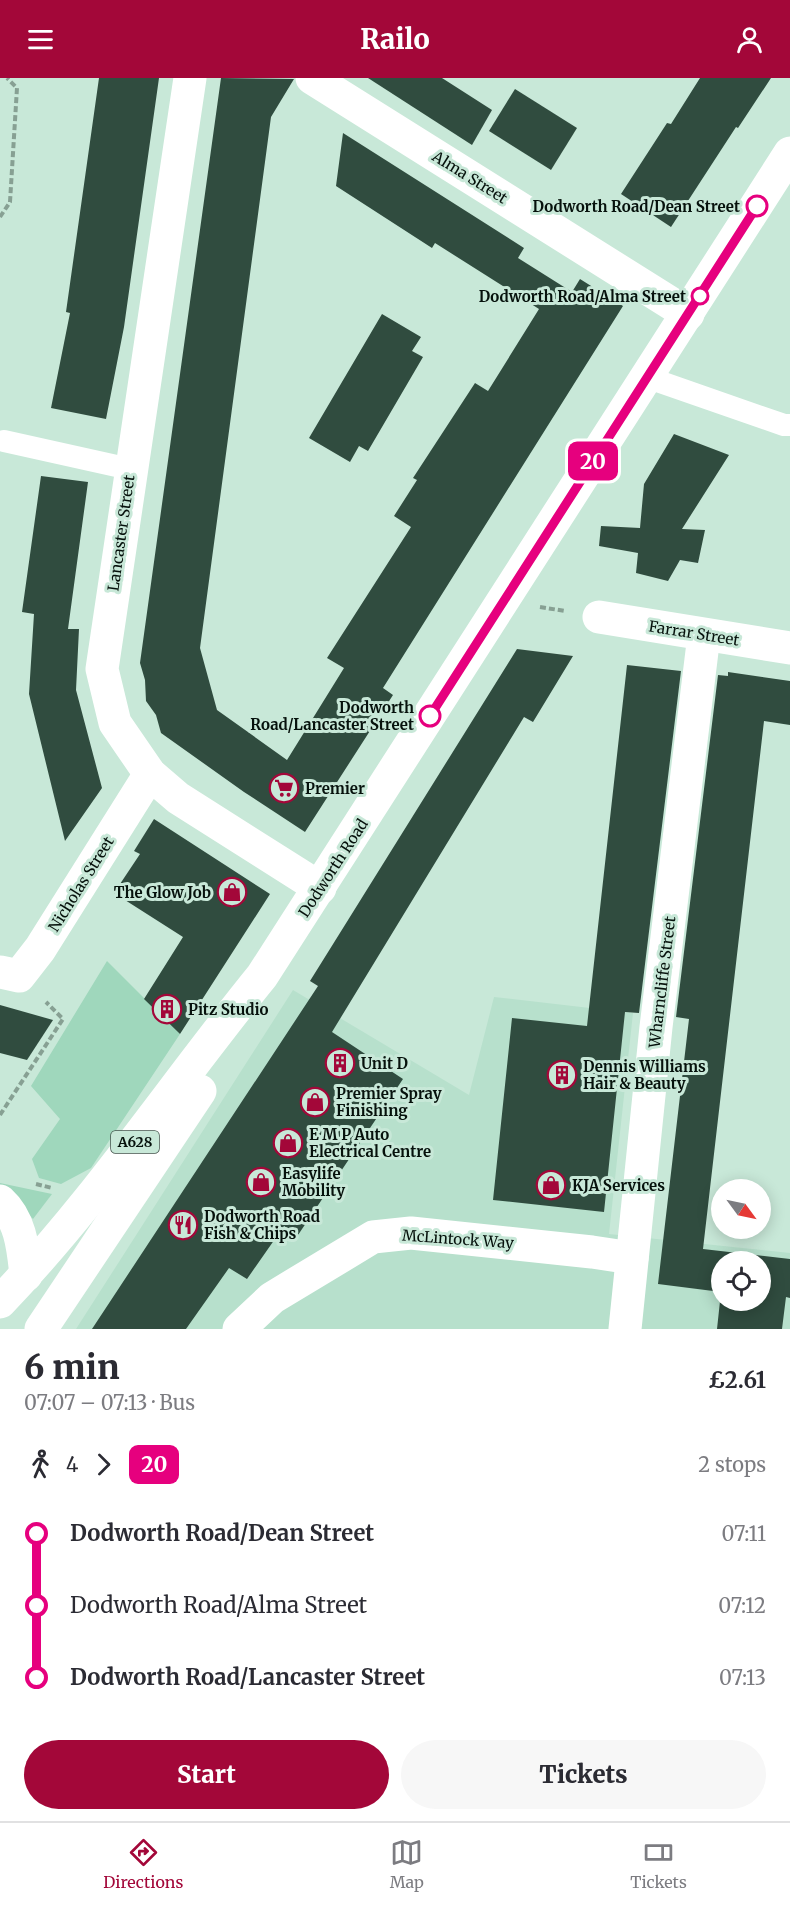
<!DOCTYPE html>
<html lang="en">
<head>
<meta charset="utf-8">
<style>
	body { margin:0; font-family:Merriweather,serif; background:#f7f7f7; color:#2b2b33; height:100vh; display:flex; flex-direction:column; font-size:22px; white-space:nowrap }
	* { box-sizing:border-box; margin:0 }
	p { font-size:20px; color:#7c7c81 }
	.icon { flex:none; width:33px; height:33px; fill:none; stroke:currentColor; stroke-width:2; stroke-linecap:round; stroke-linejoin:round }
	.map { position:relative; height:1251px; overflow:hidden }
	.details { display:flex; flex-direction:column; background:#fff; flex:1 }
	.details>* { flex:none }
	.badge { padding:0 12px; border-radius:9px; font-size:21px; line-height:39px }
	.needle { width:39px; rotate:123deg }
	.controls { position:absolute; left:711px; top:1101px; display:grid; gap:12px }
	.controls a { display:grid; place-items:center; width:60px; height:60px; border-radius:50%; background:#fff; box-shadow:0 3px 15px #0003; font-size:30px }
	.map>.badge { position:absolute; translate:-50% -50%; box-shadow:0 0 0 3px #fff }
	.legs { display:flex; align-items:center; gap:9px; height:66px; padding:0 24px; font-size:20px }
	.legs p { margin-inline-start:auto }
	.summary { display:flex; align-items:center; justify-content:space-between; height:102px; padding:0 24px }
	h1 { font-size:33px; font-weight:800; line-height:45px }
	.primary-button { display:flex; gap:12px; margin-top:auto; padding:12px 24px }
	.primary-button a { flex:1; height:69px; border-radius:36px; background:#a30739; color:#fff; font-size:24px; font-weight:800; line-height:69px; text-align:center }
	.primary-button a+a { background:#f7f7f7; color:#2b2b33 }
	ul { padding:0 24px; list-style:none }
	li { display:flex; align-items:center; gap:21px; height:72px; font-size:22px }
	li i { display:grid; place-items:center; width:9px; height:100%; margin:0 8px; background:currentColor }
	li i::after { content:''; width:15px; height:15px; margin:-8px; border:4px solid; border-radius:50%; background:#fff }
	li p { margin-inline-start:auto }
	li:first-child i { background:linear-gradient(#0000 50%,currentColor 0) }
	li:last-child i { background:linear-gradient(currentColor 50%,#0000 0) }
	header { display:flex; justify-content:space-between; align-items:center; height:78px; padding:0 24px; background:#a30739; color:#fff; font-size:27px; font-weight:800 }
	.tab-bar { display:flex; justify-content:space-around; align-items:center; height:84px; border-top:2px solid #e1e1e2; background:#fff; font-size:16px; color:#7c7c81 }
	.tab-bar a { display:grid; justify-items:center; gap:3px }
	.tab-bar .current { color:#a30739 }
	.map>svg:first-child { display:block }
</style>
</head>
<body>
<header><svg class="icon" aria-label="menu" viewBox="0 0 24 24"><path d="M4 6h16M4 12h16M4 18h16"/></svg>Railo<svg class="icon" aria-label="person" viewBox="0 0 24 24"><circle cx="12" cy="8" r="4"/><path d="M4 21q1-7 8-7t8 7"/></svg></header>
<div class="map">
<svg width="790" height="1251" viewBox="0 0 790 1251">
	<rect width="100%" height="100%" fill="#c8e8d8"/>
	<path fill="#b7e0cc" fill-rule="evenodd" d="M293,912L469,1017L494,919L633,935L609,1156L790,1175V1251H76ZM722,1184H760V1222H722Z"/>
	<g fill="#9fd7bc">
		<path d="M107,883L180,956L91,1090L61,1106L39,1100L32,1081L60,1041L31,1008Z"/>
		<path d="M0,1105L52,1116L33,1141L0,1109Z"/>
	</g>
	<g fill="#304c3f" fill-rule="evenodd">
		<path d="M99,0H159L124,249L106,341L51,330L70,235L66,234Z"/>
		<path d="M221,0L294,1L271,39L200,570L217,632L287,682L344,590L327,580L411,449L394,438L417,402L413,400L475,305L488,313L539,231L435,165L432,170L336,108L343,55L524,170L518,180L572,214L580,201L623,228L383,610L393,617L305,754L244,714L161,655L156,637L146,623L145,602L140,585Z"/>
		<path d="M368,0H442L492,32L472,67Z"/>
		<path d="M700,0H771L738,50L736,49L671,149L621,116L667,45L671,46Z"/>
		<path d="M515,11L577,50L551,92L489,53Z"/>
		<path d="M382,236L421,259L412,273L423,279L368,373L359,368L350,384L309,360Z"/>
		<path d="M674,356L729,377L682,451L705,452L698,485L680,482L668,503L636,495L638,475L599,468L601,448L640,450L644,406Z"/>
		<path d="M41,398L88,404L68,551H79L76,612L102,710L65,763L29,616L34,536L22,534Z"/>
		<path d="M517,571L573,578L533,644L524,639L332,954L403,1001L298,1157L284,1148L247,1201L229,1190L186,1251H92L318,908L310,903Z"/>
		<path d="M627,587L681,593L639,935L625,934L604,1134L493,1122L512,940L587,948Z"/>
		<path d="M728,594L790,603V647L764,643L703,1171L790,1181V1220L786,1219L782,1251H717L721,1214L658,1206L689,941L676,939L718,597L728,598ZM722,1184H760V1222H722Z"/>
		<path d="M154,741L270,816L180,956L144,921L183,859L114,815L140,776L134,773Z"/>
		<path d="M0,927L53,942L27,982L0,975Z"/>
	</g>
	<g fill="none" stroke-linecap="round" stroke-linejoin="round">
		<g stroke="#87a093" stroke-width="4" stroke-dasharray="6 3" stroke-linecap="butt">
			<path d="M0,139L10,124L17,10L7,0"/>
			<path d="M540,529L565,533"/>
			<path d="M0,1037L63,941L46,924"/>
			<path d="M36,1106L52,1110"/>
		</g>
		<g stroke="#fff" stroke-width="22">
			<path d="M646,299L784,347H790"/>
			<path d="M4,363L130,391"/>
		</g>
		<g stroke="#fff" stroke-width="33">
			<path d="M190,0L102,591L115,645L150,696L178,720L320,810"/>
			<path d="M312,0L688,236"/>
			<path d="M599,539L790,570"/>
			<path d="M0,894L19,898L40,871L150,696"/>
			<path d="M0,1123C21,1142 23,1170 26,1197"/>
			<path d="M239,1251L272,1220L373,1159L411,1155L592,1174L632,1180"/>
			<path d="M625,1251L656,949L704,557"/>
		</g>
		<g stroke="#fff" stroke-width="33">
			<path d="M0,1224C97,1123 174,1006 262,898L790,75"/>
			<path d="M41,1251L200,1013"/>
		</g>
	</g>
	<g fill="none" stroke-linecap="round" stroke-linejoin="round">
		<g stroke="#fff" stroke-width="14">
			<path id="line-1" d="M430,638L757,128"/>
		</g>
		<use href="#line-1" stroke="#e6007e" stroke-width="9"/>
	</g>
	<defs>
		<g id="supermarket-ring" transform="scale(1.5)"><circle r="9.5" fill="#c8e8d8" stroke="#a30739" stroke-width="1.5"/><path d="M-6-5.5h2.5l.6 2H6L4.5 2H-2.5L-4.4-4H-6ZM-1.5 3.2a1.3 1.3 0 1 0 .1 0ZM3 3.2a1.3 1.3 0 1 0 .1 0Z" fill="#a30739"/></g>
		<g id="shop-ring" transform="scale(1.5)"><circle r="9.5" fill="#c8e8d8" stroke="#a30739" stroke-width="1.5"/><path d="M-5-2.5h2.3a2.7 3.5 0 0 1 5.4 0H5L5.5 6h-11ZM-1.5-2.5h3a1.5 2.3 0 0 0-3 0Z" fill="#a30739"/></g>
		<g id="building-ring" transform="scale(1.5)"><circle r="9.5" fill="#c8e8d8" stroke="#a30739" stroke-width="1.5"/><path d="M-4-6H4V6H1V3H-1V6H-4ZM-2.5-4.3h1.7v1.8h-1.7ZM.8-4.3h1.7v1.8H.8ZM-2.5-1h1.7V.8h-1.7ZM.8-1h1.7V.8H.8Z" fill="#a30739"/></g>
		<g id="restaurant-ring" transform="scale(1.5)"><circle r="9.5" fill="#c8e8d8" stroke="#a30739" stroke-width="1.5"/><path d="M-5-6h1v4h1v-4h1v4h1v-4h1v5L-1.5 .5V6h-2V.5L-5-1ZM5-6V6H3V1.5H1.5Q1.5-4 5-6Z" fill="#a30739"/></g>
	</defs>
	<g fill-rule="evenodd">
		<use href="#supermarket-ring" x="284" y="710"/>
		<use href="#shop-ring" x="232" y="814"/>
		<use href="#building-ring" x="167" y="931"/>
		<use href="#building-ring" x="340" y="985"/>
		<use href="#building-ring" x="562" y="997"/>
		<use href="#shop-ring" x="315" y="1024"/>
		<use href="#shop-ring" x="288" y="1065"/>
		<use href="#shop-ring" x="261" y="1104"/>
		<use href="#shop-ring" x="551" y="1107"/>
		<use href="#restaurant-ring" x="183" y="1147"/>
	</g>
	<g fill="#fff" stroke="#e6007e" stroke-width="3">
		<circle cx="757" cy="128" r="10"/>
		<circle cx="700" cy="218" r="8"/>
		<circle cx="430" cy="638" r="10"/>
	</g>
	<g text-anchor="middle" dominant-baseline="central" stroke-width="6" stroke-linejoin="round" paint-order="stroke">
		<rect fill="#c8e8d8" stroke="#405249" stroke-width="1.5" x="111" y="1053" width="48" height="22" rx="4.5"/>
		<g font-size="14" font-weight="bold" fill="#06110c">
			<text x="135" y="1064">A628</text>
		</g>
		<g font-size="15" fill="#06110c" stroke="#c8e8d8">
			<text transform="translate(470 99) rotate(32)">Alma Street</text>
			<text transform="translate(121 455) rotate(-82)">Lancaster Street</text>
			<text transform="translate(694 555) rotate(9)">Farrar Street</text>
			<text transform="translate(333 790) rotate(-57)">Dodworth Road</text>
			<text transform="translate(81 806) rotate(-58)">Nicholas Street</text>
			<text transform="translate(662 904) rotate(-83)">Wharncliffe Street</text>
			<text transform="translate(458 1161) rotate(4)">McLintock Way</text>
		</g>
		<g font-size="15" font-weight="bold" fill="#06110c" stroke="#c8e8d8" text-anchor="end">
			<text x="740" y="128">Dodworth Road/Dean Street</text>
			<text x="686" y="218">Dodworth Road/Alma Street</text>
			<text x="414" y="629">Dodworth<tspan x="414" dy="17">Road/Lancaster Street</tspan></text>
		</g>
		<g font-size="15" font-weight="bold" fill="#06110c" stroke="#c8e8d8" text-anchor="start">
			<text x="305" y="710">Premier</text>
			<text x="211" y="814" text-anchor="end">The Glow Job</text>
			<text x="188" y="931">Pitz Studio</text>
			<text x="361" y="985">Unit D</text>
			<text x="583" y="988">Dennis Williams<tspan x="583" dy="17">Hair &amp; Beauty</tspan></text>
			<text x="336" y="1015">Premier Spray<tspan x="336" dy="17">Finishing</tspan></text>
			<text x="309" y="1056">E M P Auto<tspan x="309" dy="17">Electrical Centre</tspan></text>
			<text x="282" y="1095">Easylife<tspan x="282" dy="17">Mobility</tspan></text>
			<text x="572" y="1107">KJA Services</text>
			<text x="204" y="1138">Dodworth Road<tspan x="204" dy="17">Fish &amp; Chips</tspan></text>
		</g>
	</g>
</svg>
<div class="controls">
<a><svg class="needle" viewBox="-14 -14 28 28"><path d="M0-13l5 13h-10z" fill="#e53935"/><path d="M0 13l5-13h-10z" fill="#7c7c81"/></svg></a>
<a><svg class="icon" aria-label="locate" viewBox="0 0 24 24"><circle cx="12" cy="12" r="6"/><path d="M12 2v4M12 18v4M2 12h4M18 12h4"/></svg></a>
</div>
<b class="badge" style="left:593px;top:383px;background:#e6007e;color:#fff">20</b>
</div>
<section class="details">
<div class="summary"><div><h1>6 min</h1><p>07:07 – 07:13 · Bus</p></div><b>£2.61</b></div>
<div class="legs"><svg class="icon" aria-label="walk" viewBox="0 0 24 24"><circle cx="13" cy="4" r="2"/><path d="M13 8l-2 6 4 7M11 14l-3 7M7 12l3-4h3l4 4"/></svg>4<svg class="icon" aria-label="forward" viewBox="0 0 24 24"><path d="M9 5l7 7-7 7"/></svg><b class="badge" style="background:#e6007e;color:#fff">20</b><p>2 stops</p></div>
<ul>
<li><i style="color:#e6007e"></i><b>Dodworth Road/Dean Street</b><p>07:11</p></li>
<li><i style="color:#e6007e"></i><span>Dodworth Road/Alma Street</span><p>07:12</p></li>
<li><i style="color:#e6007e"></i><b>Dodworth Road/Lancaster Street</b><p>07:13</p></li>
</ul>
<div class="primary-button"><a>Start</a><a>Tickets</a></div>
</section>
<nav class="tab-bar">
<a class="current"><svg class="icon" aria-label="directions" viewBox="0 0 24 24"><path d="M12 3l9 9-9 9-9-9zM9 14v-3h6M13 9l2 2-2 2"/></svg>Directions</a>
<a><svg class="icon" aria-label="map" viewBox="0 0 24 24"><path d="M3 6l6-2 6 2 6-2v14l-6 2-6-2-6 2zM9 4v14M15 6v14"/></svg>Map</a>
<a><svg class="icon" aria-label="tickets" viewBox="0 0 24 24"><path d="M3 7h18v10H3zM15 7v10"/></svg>Tickets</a>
</nav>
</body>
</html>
